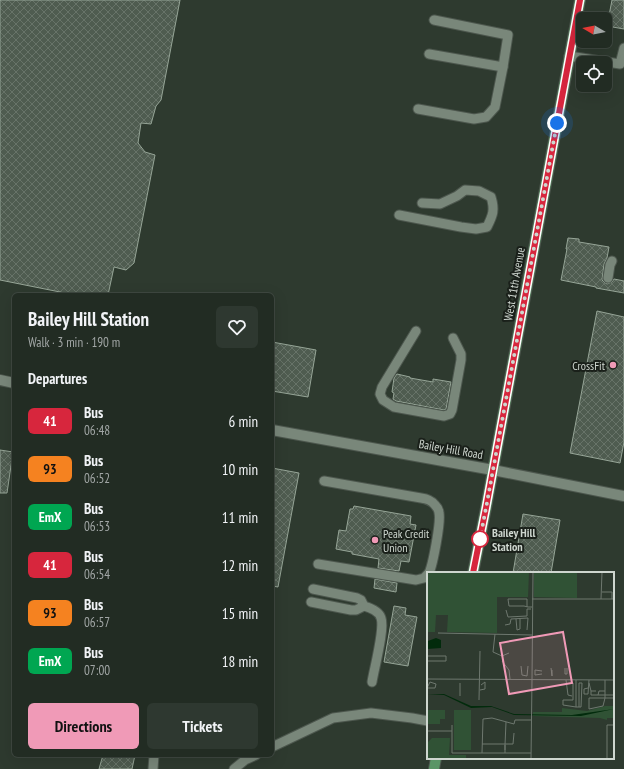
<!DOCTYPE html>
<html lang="en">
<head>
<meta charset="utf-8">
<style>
	body { margin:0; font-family:"PT Sans Narrow",sans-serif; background:#2e3830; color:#f1f3f6; height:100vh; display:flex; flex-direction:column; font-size:15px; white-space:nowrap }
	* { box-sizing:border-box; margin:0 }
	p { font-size:13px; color:#a2a7a6 }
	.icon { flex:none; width:22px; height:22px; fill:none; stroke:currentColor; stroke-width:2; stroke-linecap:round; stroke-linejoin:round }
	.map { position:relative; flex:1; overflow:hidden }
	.panel { position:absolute; left:12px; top:293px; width:262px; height:464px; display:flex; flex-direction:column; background:#222c23; border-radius:6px; box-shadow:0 4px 16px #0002,0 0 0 1px #3f4841 }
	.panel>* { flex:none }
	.badge { padding:0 8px; border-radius:6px; font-size:14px; line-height:26px }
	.needle { width:26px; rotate:280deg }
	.buttons { position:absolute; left:576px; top:12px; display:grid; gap:8px }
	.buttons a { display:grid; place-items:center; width:36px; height:36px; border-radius:6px; background:#222c23; box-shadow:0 4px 16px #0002,0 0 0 1px #3f4841; font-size:20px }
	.you { position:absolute; width:20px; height:20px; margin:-10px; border:3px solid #fff; border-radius:50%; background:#1a73e8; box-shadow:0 0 0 6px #1a73e833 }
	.map>.badge { position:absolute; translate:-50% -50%; box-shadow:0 0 0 2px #fff }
	h2 { padding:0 16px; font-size:15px; line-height:36px }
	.round { display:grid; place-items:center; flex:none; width:42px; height:42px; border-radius:6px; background:#2e3830 }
	.overview { display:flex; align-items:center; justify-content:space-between; height:68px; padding:0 16px }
	h1 { font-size:19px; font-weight:600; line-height:30px }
	.button { display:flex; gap:8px; margin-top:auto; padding:8px 16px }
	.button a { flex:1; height:46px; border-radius:6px; background:#f09ab7; color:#111; font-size:16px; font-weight:600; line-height:46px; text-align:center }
	.button a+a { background:#2e3830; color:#f1f3f6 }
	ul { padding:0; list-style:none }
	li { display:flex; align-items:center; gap:12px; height:48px; padding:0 16px }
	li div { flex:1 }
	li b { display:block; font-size:15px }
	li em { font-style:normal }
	li .badge { min-width:44px; font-weight:700; text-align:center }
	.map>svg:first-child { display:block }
</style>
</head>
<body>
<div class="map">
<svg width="624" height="769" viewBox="0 0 624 769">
	<defs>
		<pattern id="building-cross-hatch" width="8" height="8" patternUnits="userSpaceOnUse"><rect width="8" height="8" fill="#4f5c50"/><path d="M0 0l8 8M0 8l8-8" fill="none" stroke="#677368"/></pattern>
	</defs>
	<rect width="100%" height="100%" fill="#2e3a2f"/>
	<g fill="url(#building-cross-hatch)" stroke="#96a597">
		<path d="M0,0H180L161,100L156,106L151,124L141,123L138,143L145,152L155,155L134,263L126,270L114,267L108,295H75L0,280Z"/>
		<path d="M612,0H624V29L607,26Z"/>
		<path d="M568,238L579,239V242L609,247L607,258L604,264L602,280L604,282L607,284L612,282L614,279L624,281V293L596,288V287L561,280L567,249H566Z"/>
		<path d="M597,311L624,317V442L620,463L570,453Z"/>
		<path d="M272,342L316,350L308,397L272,391Z"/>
		<path d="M397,374L410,377V378L433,382V379L451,382L446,409L444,410L396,401L393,399L394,393L392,392L394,378Z"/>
		<path d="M0,450L13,452L7,493H0Z"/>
		<path d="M272,468L299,473L278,587L272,586Z"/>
		<path d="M354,506L411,516L410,524L416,525L409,562L401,561L399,571L378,568L379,559L352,554V552L336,549L339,530L346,531L350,509H353Z"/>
		<path d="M523,514L560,520L551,573H513Z"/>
		<path d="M375,579L397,583L396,592L374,588Z"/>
		<path d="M394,606L406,608L405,615L417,617L408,666L384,662Z"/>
		<path d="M103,755H135L132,769H99Z"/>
	</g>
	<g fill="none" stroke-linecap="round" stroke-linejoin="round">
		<g stroke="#4d574e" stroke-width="11">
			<g id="lane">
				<path d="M429,54L503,67L508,35L434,20"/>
				<path d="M569,56L620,64L624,48"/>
				<path d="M418,109L474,119L486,117L495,107L503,67"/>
				<path d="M399,215L461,227L476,229L487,227C493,215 495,210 491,197L479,191L465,190L457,196L440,204L422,203"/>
				<path d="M608,278L610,265L612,261"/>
				<path d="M416,331L382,387L380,394L383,400L394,407L444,416L450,414L452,410L461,360V354L453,338"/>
				<path d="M324,481L421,498C427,499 431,500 435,505C437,507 439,511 439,513C441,522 433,564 429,573"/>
				<path d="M318,564L416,580L424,578L428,574"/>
				<path d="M313,589L357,598L361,600L364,606C371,608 379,611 381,618C385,629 374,669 372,682"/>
				<path d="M311,602L351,610H356L364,606"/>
				<path d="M272,747L333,718L371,713L412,718L428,721"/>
				<path d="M153,769L154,755"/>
				<path d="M234,769L245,760L256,755"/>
			</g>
		</g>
		<g stroke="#4d574e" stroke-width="12">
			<g id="secondary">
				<path d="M0,380L14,383"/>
				<path d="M272,430L493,470L624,496"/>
			</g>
		</g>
		<g stroke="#4d574e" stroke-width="12">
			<g id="primary">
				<path d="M473,573L486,508L580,0"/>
				<path d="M434,769L436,758"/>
			</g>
		</g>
		<use href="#lane" stroke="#79877a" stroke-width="9"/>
		<use href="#secondary" stroke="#79877a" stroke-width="10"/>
		<use href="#primary" stroke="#5a9566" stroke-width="10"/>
	</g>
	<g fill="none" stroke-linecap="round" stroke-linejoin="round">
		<g stroke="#fff" stroke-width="9">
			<path id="line" d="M473,573L486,508L580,0"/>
		</g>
		<use href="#line" stroke="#d7263d" stroke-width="6"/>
		<path stroke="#ced6cf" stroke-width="4" stroke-dasharray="0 7.2" d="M480,539L486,508L557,123"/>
	</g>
	<g fill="#f09ab7" stroke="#1a201a" stroke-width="1.5">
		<circle cx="613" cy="365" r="4"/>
		<circle cx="375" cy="540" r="4"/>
	</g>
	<circle fill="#fff" stroke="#d7263d" stroke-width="2" cx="480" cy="539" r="8"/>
	<g text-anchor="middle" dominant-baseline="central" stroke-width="4" stroke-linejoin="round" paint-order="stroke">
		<g font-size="12" fill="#ced6cf" stroke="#1a201a">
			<text transform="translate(514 284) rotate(-80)">West 11th Avenue</text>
			<text transform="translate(451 449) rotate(10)">Bailey Hill Road</text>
		</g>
		<g font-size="12" fill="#ced6cf" stroke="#1a201a" text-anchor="end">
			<text x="605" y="365">CrossFit</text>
			<text x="383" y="533" text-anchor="start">Peak Credit<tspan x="383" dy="14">Union</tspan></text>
		</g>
		<g font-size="12" font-weight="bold" fill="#ced6cf" stroke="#1a201a" text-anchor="start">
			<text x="492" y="532">Bailey Hill<tspan x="492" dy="14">Station</tspan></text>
		</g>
	</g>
	<g transform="translate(427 572)">
		<rect width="187" height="187" fill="#2e3a2f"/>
		<path d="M0,138H18V147H13V152H0ZM5,166H23L22,183H39V187H0V171Z" fill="#305235"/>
		<path d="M0,0H102L101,25H70V61L20,60L21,43H9L8,60H0ZM107,0H150V26L107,25ZM178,134H187V146H180V148L173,146L106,144V140H135V136L160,139ZM27,138H44V178H27Z" fill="#305235"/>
		<path d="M9,66L14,68V76L0,77L1,69ZM0,122H17L44,134H64L87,142L145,143L187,137L154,144L87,143L65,135L44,136L17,123Z" fill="#022b0c"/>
		<path fill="none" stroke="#6e786f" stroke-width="1" d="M175,20H185V27M105,27H187M174,27L175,0M100,35V27H81L82,34H97L101,35H105M79,38L81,45L100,44V37H104M89,47L90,58L93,57V47M78,53L83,52L84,47L101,46L100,58M11,61L105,63M68,62L66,80L75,84L82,81M0,81V99M0,89H19V84H0M75,89L82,98L83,107M94,94L95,103L100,104L101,94M124,96L125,104V98M138,96V102H140V96M115,102L108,103V98L115,99M0,107L187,108M105,107L106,0M139,108L141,123L145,124M178,108V126L176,134L162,137V126H187M146,111V128H136V133L149,135V108M162,111L164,119H169M0,116L3,110L9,112L8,116H1M161,116L157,117V122H161L162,108M53,118L58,117V110L54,113M164,119V123H171L172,119H178M171,123H187M33,124V111M52,128L53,79M149,135H154L155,111H152V135M25,153V181H104M0,159H25M55,172H86L87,161M78,173L79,150M55,181L56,147L65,146L87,152L88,148H104M78,181V173V178M104,187L105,107M180,187V153H187"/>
		<path fill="#f09ab7" fill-opacity="0.15" stroke="#f09ab7" stroke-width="2" d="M136,60L145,111L82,122L73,71Z"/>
		<rect width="187" height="187" fill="none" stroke="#ced6cf" stroke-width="2"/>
	</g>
</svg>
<div class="buttons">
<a><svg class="needle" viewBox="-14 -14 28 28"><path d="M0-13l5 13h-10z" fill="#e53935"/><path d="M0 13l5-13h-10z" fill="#a2a7a6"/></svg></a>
<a><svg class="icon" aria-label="locate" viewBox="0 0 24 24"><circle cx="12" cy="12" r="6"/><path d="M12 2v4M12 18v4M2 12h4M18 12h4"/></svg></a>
</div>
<div class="you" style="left:557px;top:123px"></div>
<section class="panel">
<div class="overview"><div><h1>Bailey Hill Station</h1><p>Walk · 3 min · 190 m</p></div><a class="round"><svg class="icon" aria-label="heart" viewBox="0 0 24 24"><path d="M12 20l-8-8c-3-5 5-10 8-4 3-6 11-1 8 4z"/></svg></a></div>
<h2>Departures</h2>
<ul>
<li><span class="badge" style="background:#d7263d;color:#fff">41</span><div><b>Bus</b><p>06:48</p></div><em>6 min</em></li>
<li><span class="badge" style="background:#f58220;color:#111">93</span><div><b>Bus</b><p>06:52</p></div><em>10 min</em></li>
<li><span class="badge" style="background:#00a651;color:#fff">EmX</span><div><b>Bus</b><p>06:53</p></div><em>11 min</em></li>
<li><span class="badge" style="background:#d7263d;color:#fff">41</span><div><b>Bus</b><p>06:54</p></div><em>12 min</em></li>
<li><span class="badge" style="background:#f58220;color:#111">93</span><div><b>Bus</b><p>06:57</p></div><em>15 min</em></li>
<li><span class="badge" style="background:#00a651;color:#fff">EmX</span><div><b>Bus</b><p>07:00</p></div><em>18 min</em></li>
</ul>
<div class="button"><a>Directions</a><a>Tickets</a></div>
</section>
</div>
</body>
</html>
